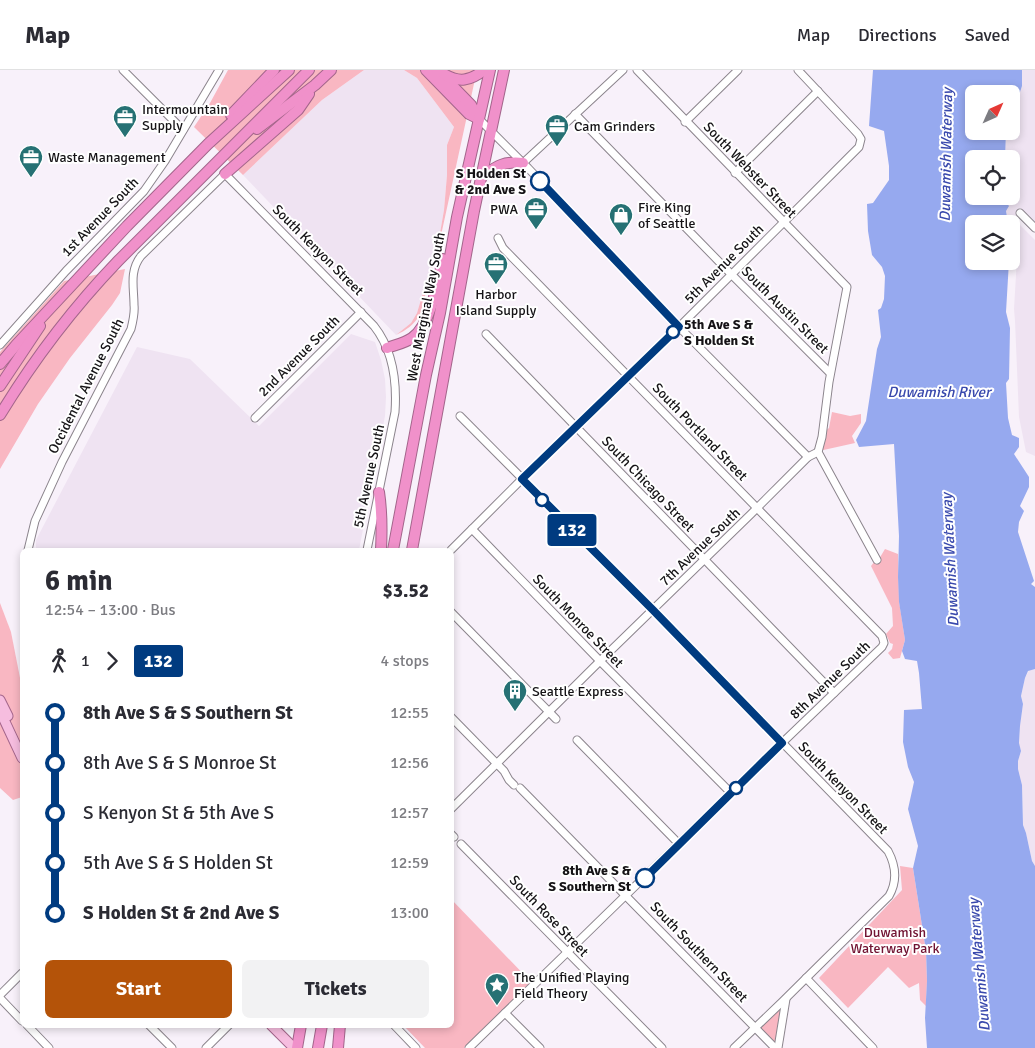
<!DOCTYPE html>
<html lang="en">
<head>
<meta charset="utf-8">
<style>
	body { margin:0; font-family:Signika,sans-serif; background:#f2f2f3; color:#2b2b33; height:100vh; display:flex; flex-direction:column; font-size:19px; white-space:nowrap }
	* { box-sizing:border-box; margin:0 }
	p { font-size:16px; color:#7c7c81 }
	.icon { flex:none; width:28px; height:28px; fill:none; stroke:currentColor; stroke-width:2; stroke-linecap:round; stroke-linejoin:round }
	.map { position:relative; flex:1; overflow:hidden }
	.details { position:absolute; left:20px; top:478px; width:434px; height:480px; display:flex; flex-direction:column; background:#fff; border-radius:8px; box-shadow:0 2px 8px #0003 }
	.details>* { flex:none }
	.badge { padding:0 10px; border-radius:4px; font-size:18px; line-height:32px }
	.needle { width:32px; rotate:45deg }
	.controls { position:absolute; left:965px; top:15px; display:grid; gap:10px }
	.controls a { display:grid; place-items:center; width:55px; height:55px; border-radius:8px; background:#fff; box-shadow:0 2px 8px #0003; font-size:25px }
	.map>.badge { position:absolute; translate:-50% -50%; box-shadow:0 0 0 2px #fff }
	.legs { display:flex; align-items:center; gap:8px; height:55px; padding:0 25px; font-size:16px }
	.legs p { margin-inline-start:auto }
	.summary { display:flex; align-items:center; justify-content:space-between; height:85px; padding:0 25px }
	h1 { font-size:28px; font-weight:700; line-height:38px }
	.primary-button { display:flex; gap:10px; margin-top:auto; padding:10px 25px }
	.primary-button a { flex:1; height:58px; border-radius:8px; background:#b45309; color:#fff; font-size:20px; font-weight:700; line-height:58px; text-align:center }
	.primary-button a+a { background:#f2f2f3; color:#2b2b33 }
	ul { padding:0 25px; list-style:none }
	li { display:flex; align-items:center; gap:18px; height:50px; font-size:19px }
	li i { display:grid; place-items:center; width:8px; height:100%; margin:0 6px; background:currentColor }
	li i::after { content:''; width:12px; height:12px; margin:-6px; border:4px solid; border-radius:50%; background:#fff }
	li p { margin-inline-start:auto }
	li:first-child i { background:linear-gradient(#0000 50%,currentColor 0) }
	li:last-child i { background:linear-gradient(currentColor 50%,#0000 0) }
	header { display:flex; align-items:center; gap:30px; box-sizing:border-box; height:70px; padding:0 25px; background:#fff; border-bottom:1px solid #e1e1e2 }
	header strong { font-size:24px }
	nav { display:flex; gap:28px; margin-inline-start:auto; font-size:18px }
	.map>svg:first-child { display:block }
</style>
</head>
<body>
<header>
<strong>Map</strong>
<nav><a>Map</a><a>Directions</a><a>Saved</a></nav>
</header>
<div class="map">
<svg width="1035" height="978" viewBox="0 0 1035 978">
	<rect width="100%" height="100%" fill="#f8f1fa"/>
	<g fill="#efe3f2">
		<path d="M364,0H404L417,8L454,57L447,75V105L444,140L439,169L417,243L411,253L396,265L243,105L322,30Z"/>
		<path d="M1022,0H1035V152L1020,138L1011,156V154H1010V150L1007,147L1006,141L1005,131V126H1011V89H1005L1006,61H1011V44H1015L1016,30L1019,25L1022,16Z"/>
		<path d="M1019,154L1035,170V386L1026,382L1019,347L1015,251L1014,239Z"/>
		<path d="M351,264L375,272L381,290L385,309L386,327L385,346L359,480H36V470L137,277L190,289L259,356Z"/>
		<path d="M1035,599V796L1032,791L1026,763L1023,755L1022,715L1018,699V691L1021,681L1019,674L1020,656L1023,634L1021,626L1025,608L1029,600Z"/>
	</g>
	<g fill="#f9b7c2">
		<path d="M228,0H364L322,30L243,105L194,57L210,33Z"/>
		<path d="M404,0H477L440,170L420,245C413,255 407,260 396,265L411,253L417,243L439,169L444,140L447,105V75L454,57L417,8Z"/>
		<path d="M125,199L120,223L112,235L70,288L38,334L0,399V282L64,211Z"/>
		<path d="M832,342L850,346L861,344V353L852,366L855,373L819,381L824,362L829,358Z"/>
		<path d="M885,479L898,484L899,531L905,570L900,588L893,589L888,583L892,579L893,574L890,573L886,564L893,556L892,538L871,496L875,491L879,489Z"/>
		<path d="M0,533L11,562L22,618V727L13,730L0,718Z"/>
		<path d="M900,796L913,798L926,881L927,911L926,936L920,930L919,913L909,918L888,897L848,938L819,908L902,820Z"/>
		<path d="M451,829L532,913L464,978H425L403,955H451Z"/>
		<path d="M782,932L778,978L755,958Z"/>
	</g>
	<path fill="#96a9ef" d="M873,0H1022V16L1019,25L1016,30L1015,44H1011V24H974V61H1006L1005,89H974V126H1005V131L1009,136L1006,141L1007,147L1010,150V154H974V191H1009L1006,242L1010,258L1009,309L1006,313L1008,348L1012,365L1019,368V377L1014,384L1029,407V417L1020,436L1024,441L1019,452L1018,462L1034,511L1031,514L1035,517V599L1028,601L1025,608L1021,626L1023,634L1020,656L1019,673L1021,681L1018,691V699L1022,715L1023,755L1026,763L1032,791L1035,796V978H927L925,948L927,911L926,881L913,798L918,776L908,739L914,712L908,697L903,672L904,640L922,639L919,603L917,591L905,589L902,581L905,570L899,532L898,507L899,466L894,374L859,377L856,370L866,351L877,279L881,267L878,240L881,238L884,229L885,206L882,197L872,185L868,161L867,134L873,133L889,110V96L884,61L869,56Z"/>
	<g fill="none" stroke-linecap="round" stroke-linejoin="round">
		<g stroke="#8b848c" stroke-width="9">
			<g id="minor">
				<path d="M123,0L183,60"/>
				<path d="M637,0L847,217L829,312L822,367L818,382L877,490"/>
				<path d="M575,44L731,204L830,303"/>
				<path d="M479,49L528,98L679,257L808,387"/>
				<path d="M685,52L738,0"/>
				<path d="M523,93L623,0"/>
				<path d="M735,103L818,21"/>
				<path d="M1020,143L1035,158"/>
				<path d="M486,264L834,623"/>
				<path d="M0,275L66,201L144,121L165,91L219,0"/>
				<path d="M460,346L653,540L888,781C896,796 897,812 889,826L782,932L734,978"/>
				<path d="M255,348L361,242"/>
				<path d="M472,459L600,591L731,723"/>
				<path d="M28,480L35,451L62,392L131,259C133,251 135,243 134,235C134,218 129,201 141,186L225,104L374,256C393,280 397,312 395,342L367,480"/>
				<path d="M451,480L522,409L679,257L859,77L861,69L858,64L798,0"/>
				<path d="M451,542L556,649"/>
				<path d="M451,647L504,701L509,710L514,715"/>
				<path d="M577,670L679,774"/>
				<path d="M520,718L775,978"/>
				<path d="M451,739L600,591L751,444L808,387L818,382"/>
				<path d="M451,764L454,767"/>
				<path d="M461,774L662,978"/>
				<path d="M806,908L873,978"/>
				<path d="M0,925L22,903"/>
				<path d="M0,928L22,951"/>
				<path d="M505,943L540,978"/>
				<path d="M27,955L49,978"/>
				<path d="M149,955L172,978"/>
				<path d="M394,955L416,978"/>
				<path d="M206,978L229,955"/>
				<path d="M469,978L782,673L882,577L884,573L882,566L503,178L498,168"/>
				<path d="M778,978L786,929"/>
			</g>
		</g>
		<g stroke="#a3658b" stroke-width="11">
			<g id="major">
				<path d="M0,630L8,646"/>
				<path d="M0,641L22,688"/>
				<path d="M271,955L294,978"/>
			</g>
		</g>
		<g stroke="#a3658b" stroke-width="12">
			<g id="highway">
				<path d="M426,0L469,44L479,49"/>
				<path d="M437,0L471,35L479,49"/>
				<path d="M444,4C459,13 470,11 484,0"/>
				<path d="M231,45L274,0"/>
				<path d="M257,59L315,15L331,0"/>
				<path d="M225,104L298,40L309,24"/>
				<path d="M481,107C497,96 503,91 523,93"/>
				<path d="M387,278C395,275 405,273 412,268C431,255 438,210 443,189"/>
				<path d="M0,294L16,275L127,156L208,74L289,0"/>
				<path d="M0,316L40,256"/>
				<path d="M0,345C34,289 73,238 118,191L309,0"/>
				<path d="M379,422C382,442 382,460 381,480"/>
				<path d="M393,480L426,305L440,243L457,147L490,0"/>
				<path d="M412,480L474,141L504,0"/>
				<path d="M297,978L301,955"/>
				<path d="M318,978L322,955"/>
				<path d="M338,978L340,955"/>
			</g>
		</g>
		<use href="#minor" stroke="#fff" stroke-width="7"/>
		<use href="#major" stroke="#f6bddf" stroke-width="9"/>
		<use href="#highway" stroke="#f091ca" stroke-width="10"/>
	</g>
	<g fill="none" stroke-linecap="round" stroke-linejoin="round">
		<g stroke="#fff" stroke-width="11">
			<path id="line-1" d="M540,111L679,257L522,409L653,540L782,673L645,808"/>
		</g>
		<use href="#line-1" stroke="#003b80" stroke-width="8"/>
	</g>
	<defs>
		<g id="office-pin" transform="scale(1.25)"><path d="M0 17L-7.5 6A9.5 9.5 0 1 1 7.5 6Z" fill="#267174" stroke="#fff"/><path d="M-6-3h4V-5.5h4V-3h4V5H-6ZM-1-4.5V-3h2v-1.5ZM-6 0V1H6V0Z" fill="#fff"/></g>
		<g id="shop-pin" transform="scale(1.25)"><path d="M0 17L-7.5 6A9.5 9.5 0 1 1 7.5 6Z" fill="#267174" stroke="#fff"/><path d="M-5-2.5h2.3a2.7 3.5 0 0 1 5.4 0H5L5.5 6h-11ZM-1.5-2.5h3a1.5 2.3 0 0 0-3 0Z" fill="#fff"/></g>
		<g id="building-pin" transform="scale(1.25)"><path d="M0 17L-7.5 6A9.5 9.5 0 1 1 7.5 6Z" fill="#267174" stroke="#fff"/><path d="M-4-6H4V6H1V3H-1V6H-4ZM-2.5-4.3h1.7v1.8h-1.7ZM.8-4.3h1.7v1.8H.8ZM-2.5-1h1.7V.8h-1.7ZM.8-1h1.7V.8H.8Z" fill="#fff"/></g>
		<g id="sight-pin" transform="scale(1.25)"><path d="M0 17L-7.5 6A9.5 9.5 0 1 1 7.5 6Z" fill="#267174" stroke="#fff"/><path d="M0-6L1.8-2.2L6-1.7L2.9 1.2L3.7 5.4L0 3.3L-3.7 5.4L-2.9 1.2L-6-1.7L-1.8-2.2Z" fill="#fff"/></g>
	</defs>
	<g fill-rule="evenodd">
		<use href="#office-pin" x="125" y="47"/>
		<use href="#office-pin" x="557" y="56"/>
		<use href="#office-pin" x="31" y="87"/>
		<use href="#office-pin" x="536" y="139"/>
		<use href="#shop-pin" x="621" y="145"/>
		<use href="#office-pin" x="496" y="194"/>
		<use href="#building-pin" x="515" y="621"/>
		<use href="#sight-pin" x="497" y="915"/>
	</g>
	<g fill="#fff" stroke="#003b80" stroke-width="2.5">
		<circle cx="540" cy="111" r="9"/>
		<circle cx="673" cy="262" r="6"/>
		<circle cx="542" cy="430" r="6"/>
		<circle cx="736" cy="718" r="6"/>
		<circle cx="645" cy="808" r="9"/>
	</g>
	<g text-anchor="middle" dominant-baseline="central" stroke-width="4" stroke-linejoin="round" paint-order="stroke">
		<g font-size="14" fill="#151316" stroke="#fff" text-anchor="start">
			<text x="142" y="39">Intermountain<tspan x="142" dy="16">Supply</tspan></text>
			<text x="574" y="56">Cam Grinders</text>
			<text x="48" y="87">Waste Management</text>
			<text x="638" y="137">Fire King<tspan x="638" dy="16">of Seattle</tspan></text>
			<text x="518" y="139" text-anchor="end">PWA</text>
			<text x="496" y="224" text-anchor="middle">Harbor<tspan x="496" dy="16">Island Supply</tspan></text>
			<text x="532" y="621">Seattle Express</text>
			<text x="514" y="907">The Unified Playing<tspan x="514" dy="16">Field Theory</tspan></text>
		</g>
		<g font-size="14" fill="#151316" stroke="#fff">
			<text transform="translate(750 100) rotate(46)">South Webster Street</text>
			<text transform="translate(100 147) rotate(-46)">1st Avenue South</text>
			<text transform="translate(318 180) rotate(45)">South Kenyon Street</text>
			<text transform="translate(724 194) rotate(-45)">5th Avenue South</text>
			<text transform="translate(426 237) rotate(-79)">West Marginal Way South</text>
			<text transform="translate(785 240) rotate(45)">South Austin Street</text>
			<text transform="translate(299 286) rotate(-45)">2nd Avenue South</text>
			<text transform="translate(86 316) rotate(-63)">Occidental Avenue South</text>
			<text transform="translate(700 362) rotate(46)">South Portland Street</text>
			<text transform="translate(369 406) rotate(-78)">5th Avenue South</text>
			<text transform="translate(648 414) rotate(46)">South Chicago Street</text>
			<text transform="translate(700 477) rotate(-44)">7th Avenue South</text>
			<text transform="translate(578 551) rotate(46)">South Monroe Street</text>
			<text transform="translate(830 610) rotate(-44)">8th Avenue South</text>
			<text transform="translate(843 718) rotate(46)">South Kenyon Street</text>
			<text transform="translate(549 846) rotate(46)">South Rose Street</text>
			<text transform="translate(699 882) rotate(46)">South Southern Street</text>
		</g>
		<g font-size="14" font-weight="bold" fill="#151316" stroke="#fff" text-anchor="end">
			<text x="526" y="103">S Holden St<tspan x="526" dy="16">&amp; 2nd Ave S</tspan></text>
			<text x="684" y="254" text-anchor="start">5th Ave S &amp;<tspan x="684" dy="16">S Holden St</tspan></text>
			<text x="631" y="800">8th Ave S &amp;<tspan x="631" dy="16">S Southern St</tspan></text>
		</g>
		<g font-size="14" fill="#711332" stroke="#fff">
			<text x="895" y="862">Duwamish<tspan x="895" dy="16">Waterway Park</tspan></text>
		</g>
		<g font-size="15" font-style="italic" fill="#3949ad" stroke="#fff">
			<text transform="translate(946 85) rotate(-89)">Duwamish Waterway</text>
			<text x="939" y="322">Duwamish River</text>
			<text transform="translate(950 490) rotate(-93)">Duwamish Waterway</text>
			<text transform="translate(979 895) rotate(-95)">Duwamish Waterway</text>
		</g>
	</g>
</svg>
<div class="controls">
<a><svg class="needle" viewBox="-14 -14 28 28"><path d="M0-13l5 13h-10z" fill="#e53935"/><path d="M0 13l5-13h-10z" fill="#7c7c81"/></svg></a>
<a><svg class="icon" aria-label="locate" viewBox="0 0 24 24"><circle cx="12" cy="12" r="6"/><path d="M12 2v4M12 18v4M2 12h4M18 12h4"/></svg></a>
<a><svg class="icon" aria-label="layers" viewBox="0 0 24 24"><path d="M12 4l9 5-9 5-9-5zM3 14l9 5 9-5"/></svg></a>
</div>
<b class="badge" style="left:572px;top:460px;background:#003b80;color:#fff">132</b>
<section class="details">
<div class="summary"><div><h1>6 min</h1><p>12:54 – 13:00 · Bus</p></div><b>$3.52</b></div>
<div class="legs"><svg class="icon" aria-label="walk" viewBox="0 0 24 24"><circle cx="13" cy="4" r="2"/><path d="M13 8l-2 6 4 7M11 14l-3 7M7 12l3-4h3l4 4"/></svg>1<svg class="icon" aria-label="forward" viewBox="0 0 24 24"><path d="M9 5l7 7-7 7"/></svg><b class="badge" style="background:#003b80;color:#fff">132</b><p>4 stops</p></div>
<ul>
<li><i style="color:#003b80"></i><b>8th Ave S &amp; S Southern St</b><p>12:55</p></li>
<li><i style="color:#003b80"></i><span>8th Ave S &amp; S Monroe St</span><p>12:56</p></li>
<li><i style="color:#003b80"></i><span>S Kenyon St &amp; 5th Ave S</span><p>12:57</p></li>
<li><i style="color:#003b80"></i><span>5th Ave S &amp; S Holden St</span><p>12:59</p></li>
<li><i style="color:#003b80"></i><b>S Holden St &amp; 2nd Ave S</b><p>13:00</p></li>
</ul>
<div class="primary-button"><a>Start</a><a>Tickets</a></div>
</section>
</div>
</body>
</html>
